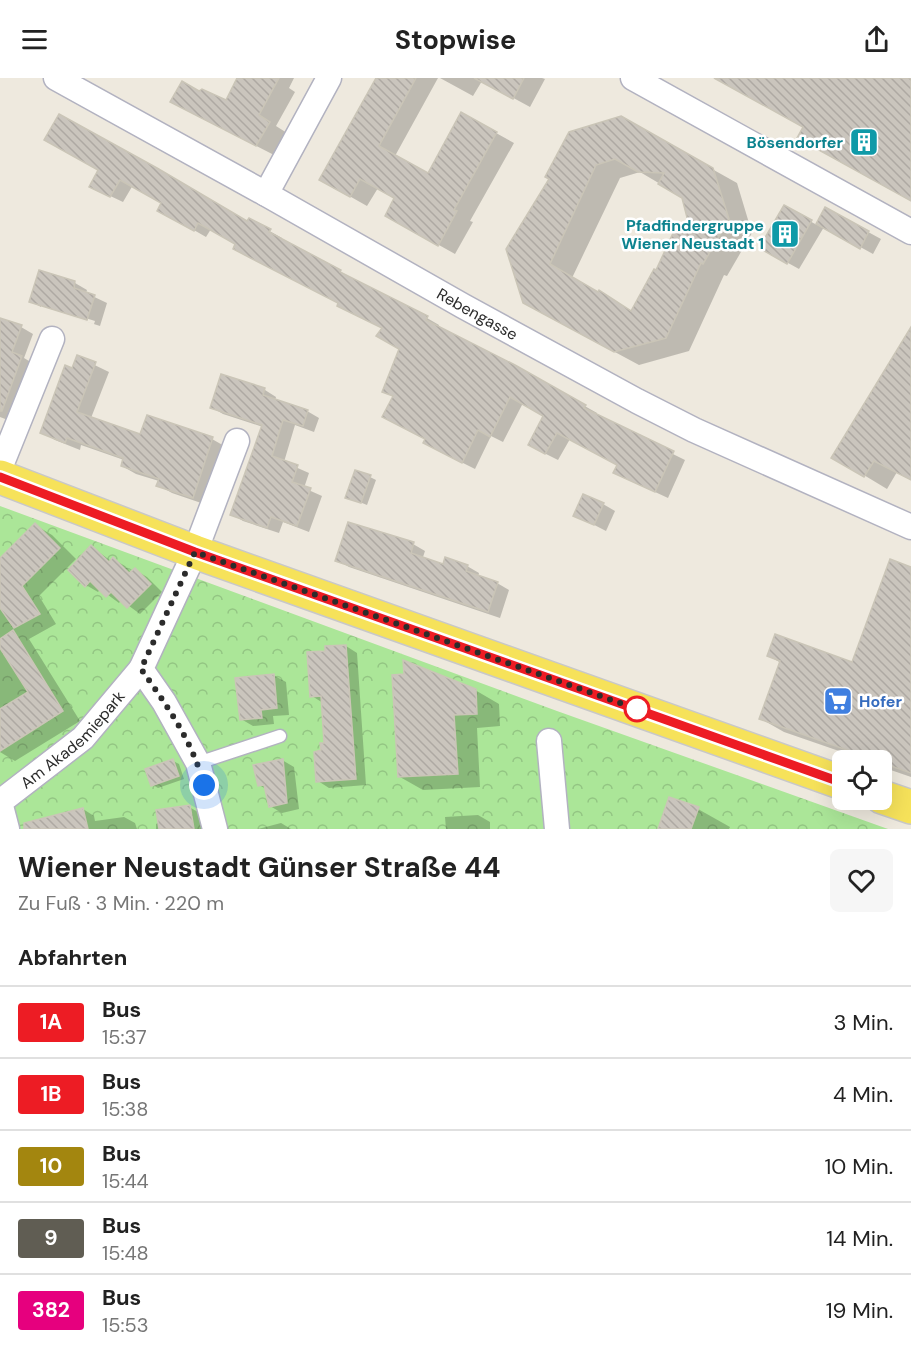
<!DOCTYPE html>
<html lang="de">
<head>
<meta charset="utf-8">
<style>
	body { margin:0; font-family:"DM Sans",sans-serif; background:#f6f6f6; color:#222; height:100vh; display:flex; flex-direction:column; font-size:22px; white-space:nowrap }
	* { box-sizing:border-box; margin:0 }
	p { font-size:20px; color:#767676 }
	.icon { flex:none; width:33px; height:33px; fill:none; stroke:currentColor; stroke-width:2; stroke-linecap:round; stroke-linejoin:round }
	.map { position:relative; height:751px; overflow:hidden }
	.drawer { display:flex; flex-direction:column; background:#fff; flex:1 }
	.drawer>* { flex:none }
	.badge { padding:0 12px; border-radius:4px; font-size:21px; line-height:39px }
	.tools { position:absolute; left:832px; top:672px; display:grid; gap:12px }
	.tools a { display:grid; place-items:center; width:60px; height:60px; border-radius:9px; background:#fff; box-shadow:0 6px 24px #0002; font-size:30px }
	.you { position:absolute; width:30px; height:30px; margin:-15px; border:4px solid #fff; border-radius:50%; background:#1a73e8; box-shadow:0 0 0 9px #1a73e833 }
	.map>.badge { position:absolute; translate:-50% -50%; box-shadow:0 0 0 3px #fff }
	h2 { padding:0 18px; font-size:22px; line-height:54px }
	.round { display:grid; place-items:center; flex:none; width:63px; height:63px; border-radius:9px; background:#f6f6f6 }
	.summary { display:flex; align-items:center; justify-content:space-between; height:102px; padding:0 18px }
	h1 { font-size:28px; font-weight:700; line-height:45px }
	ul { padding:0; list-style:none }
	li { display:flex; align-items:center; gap:18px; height:72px; padding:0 18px; border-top:2px solid #e0e0e0 }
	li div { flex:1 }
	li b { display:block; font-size:22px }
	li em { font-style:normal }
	li .badge { min-width:66px; font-weight:700; text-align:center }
	header { display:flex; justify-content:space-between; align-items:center; height:78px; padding:0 18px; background:#fff; font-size:27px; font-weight:700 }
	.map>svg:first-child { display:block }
</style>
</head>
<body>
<header><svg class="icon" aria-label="menu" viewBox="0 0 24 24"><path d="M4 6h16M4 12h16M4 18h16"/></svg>Stopwise<svg class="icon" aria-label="share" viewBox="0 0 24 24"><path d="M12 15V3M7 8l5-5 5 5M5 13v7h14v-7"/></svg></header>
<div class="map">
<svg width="911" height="751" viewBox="0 0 911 751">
	<defs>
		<pattern id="park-crowns" width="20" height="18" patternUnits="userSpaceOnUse" patternTransform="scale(1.5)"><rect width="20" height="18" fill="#abe698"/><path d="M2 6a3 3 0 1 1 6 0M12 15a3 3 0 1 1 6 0" fill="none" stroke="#93c583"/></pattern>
		<pattern id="building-back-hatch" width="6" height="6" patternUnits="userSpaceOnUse" patternTransform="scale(1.5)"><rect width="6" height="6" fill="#cac5bd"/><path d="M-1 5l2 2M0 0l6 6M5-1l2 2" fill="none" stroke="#aea9a3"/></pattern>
	</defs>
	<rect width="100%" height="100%" fill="#eee9de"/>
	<path fill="url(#park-crowns)" d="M0,428L557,633L888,751H0Z"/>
	<g fill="#0003" fill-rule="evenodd">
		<path d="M239,0H294L289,10L295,14L276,48L287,55L274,77L190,34L200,14L226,24Z"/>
		<path d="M377,0H438L395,78L428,97L462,36L514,65L470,143L473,144L455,176L387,138L396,120L378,110L367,128L321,102Z"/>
		<path d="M440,0H542L545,1L530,29L482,3L473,18Z"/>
		<path d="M621,40L737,105L752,155L727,198L724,197L689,273L639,287L548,238L551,101ZM640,94L684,120L694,158L632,234L572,200L620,100Z"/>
		<path d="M100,92L248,145L250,142L282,160L281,162L427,240L439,247L438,250L514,288L597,335L596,338L685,382L668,420L627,401L619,387L570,361L558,382L542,374L545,338L523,325L503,364L491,358L475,391L437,372L394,319L384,313L401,271L383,250L211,151L206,159L159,132L163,124L133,107L123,124L104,115Z"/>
		<path d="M784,129L817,147L826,131L881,161L873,176L824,149L799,191L761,170Z"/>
		<path d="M40,194L75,205L87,212L86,215L107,225L100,248L41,229L94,246L95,243L41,226V229L30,223Z"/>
		<path d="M0,245L21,249L33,256L24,280L34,286L13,344L0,339Z"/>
		<path d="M911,252V402L897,394L887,411L834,379Z"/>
		<path d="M78,279L109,294L91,340L141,358L212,361L226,369L207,427L172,415L158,407L159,403L136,396L122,388L124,382L81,367L80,372L55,362L42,354Z"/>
		<path d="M222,298L265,312L276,319L275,323L307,333L319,340L314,354L295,347L284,384L309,395L304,410L322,418L309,454L283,444L279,455L243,443L232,436L263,349L223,336L211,329Z"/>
		<path d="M370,399L376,402L367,427L347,419Z"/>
		<path d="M603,426L615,433L606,453L575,437Z"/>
		<path d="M35,447L52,457L76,481L39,518L56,546L29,561L80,643L15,683L0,674V482Z"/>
		<path d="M413,466L425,473L423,479L444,488H467L479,495L478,499L497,505L509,512L500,540L349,489L337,482Z"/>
		<path d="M92,469L111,483L113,481L125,488L132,495L135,492L147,499L162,514L140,536L121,522L119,525L100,511L98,514L86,507Z"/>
		<path d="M911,490V699L882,689V682H865L784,654L761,641L781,585L769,578L853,586Z"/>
		<path d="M346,568L357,575L366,707L329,710L318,703L322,673L326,667L323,625L312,618L326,574Z"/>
		<path d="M273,597L286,604L289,637L273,638L274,646L253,648L241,641Z"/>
		<path d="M475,612L499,626L500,648L477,650L480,709L423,712L400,699Z"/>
		<path d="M282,682L294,689L299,731L282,735L270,728L266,711L259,707Z"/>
		<path d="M173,683L179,686L184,701L158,710L153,707Z"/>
		<path d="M189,729L207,739L209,751H156V746Z"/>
		<path d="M83,731L94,738L95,743L124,739L135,745L137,751H46Z"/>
		<path d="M698,731L730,749L729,751H659Z"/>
		<path d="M478,737L490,744V751H446L445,739Z"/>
		<path d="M281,745L291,751H258Z"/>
	</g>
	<g fill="url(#building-back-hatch)" stroke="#cac5b7" stroke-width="1.5" fill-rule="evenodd">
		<path d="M237,0H279L259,37L270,44L256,68L170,24L182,3L199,13L202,11L226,22Z"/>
		<path d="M376,0H416L379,68L428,95L461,34L497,54L454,132L457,133L438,168L385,138L394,120L360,101L350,119L319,102Z"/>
		<path d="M474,0H524L513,21Z"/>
		<path d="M714,0H911V123L797,60L803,49Z"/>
		<path d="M59,36L157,90L247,143L249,140L271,151L269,154L341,192L340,194L428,238L426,242L515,287L586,327L584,330L674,373L655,414L613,395L617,387L557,355L545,376L528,367L543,338L510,319L490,359L478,352L462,385L423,365L425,361L382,339L393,318L382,314L399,271L376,258L382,250L337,228L338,225L233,171L235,166L198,145L194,153L157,133L161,125L120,102L110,119L89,109L98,92L44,62Z"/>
		<path d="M621,38L713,90L729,141L703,186L701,185L666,260L614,274L523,225L506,171L549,101L545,99L569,54ZM615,81L638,94L664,95L658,106L682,120L691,155L675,151L656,192L654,191L631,233L599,212L598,214L550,186L596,87Z"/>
		<path d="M784,127L812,142L787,186L759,170Z"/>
		<path d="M825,129L869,153L860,171L816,146Z"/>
		<path d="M39,192L75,203L74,210L95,217L87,242L29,224Z"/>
		<path d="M0,240L22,247L12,274L22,278L2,333H0Z"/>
		<path d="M911,249V402L874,383L864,399L831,380Z"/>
		<path d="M77,277L96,284L77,334L140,356L147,337L213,359L193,420L156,408L159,401L121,388L123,380L67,360L65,365L40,355L65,287L72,290Z"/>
		<path d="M221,296L265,310L263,317L308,332L303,348L283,342L272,378L298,387L292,404L311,410L297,448L271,439L267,450L230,437L262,347L210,330Z"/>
		<path d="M355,392L371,397L361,425L345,420Z"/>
		<path d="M583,416L604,425L594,447L573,438Z"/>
		<path d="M348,444L414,464L411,475L443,486L445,479L468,487L466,493L498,504L488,534L335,483Z"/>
		<path d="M35,445L60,470L22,508L40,536L14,550L0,530V480Z"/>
		<path d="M91,467L109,484L113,479L129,495L135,490L151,506L127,530L111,514L106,519L90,503L85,509L68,492Z"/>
		<path d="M890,481L911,489V695L882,685V682H875L759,641L780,583L767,578L775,556L852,584Z"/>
		<path d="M13,552L63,633L0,673V631L28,614L0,570V561Z"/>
		<path d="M346,567L356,701L316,704L314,674L321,672L320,665H324L321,618L310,619L307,574L325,573V568Z"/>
		<path d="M403,582L476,611L477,636L454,637L458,696L398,699L392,597L404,596Z"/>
		<path d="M274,596L277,630L261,632L262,640L240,642L235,600Z"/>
		<path d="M173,681L179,698L151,708L145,691Z"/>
		<path d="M283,681L287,725L269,729L264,707L258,708L253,687Z"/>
		<path d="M669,719L699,729L691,751H658Z"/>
		<path d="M190,727L194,751H159L156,732Z"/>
		<path d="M83,730L88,751H24V745Z"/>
	</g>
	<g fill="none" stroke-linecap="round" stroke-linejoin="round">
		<g stroke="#b2b2c0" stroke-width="15">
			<path id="lane" d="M198,685L280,658"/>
		</g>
		<g stroke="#b2b2c0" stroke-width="27">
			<g id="street">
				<path id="s1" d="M56,0L266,116L463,228L637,323L694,352L911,449"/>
				<path d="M633,0L911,154"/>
				<path d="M266,116L329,0"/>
				<path d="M0,390L52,261"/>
				<path d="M549,663L557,751"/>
				<path id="s2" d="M7,751L0,724L83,660L141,591"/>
				<path d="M215,751L198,685L164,624L141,591L195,474L237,363"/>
			</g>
		</g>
		<g stroke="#c8c8c8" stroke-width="36">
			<g id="primary">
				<path d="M0,399L195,474L843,705"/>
				<path d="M882,719L911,729"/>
			</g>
		</g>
		<use href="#lane" stroke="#fff" stroke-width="12"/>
		<use href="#street" stroke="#fff" stroke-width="24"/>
		<use href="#primary" stroke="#f6e25a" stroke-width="33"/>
	</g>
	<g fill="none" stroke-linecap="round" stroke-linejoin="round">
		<g stroke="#fff" stroke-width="14">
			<path id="line" d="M0,399L195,474L843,705"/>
		</g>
		<use href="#line" stroke="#ed1c24" stroke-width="9"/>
		<path stroke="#2c2c2c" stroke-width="6" stroke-dasharray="0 10.8" d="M204,707C193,664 166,626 141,591L195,474L637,631"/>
	</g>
	<defs>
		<g id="building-square" transform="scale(1.5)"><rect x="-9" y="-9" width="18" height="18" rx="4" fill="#0f9aa8" stroke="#fff"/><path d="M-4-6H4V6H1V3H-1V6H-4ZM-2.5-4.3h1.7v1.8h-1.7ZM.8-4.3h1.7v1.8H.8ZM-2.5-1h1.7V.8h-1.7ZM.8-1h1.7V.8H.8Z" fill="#fff"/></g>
		<g id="supermarket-square" transform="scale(1.5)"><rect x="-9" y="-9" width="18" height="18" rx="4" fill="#3f7fe0" stroke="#fff"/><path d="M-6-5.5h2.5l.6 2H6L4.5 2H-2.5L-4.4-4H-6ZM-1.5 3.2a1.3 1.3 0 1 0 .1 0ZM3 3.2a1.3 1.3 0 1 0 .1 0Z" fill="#fff"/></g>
	</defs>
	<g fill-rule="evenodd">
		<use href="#building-square" x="864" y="64"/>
		<use href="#building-square" x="785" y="156"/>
		<use href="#supermarket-square" x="838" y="623"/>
	</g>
	<circle fill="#fff" stroke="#ed1c24" stroke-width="3" cx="637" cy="631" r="12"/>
	<g text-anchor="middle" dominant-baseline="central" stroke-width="5" stroke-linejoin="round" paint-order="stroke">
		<g font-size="16" font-weight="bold" fill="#0d838f" stroke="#fff" text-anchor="end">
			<text x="843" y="64">Bösendorfer</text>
			<text x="764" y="147">Pfadfindergruppe<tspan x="764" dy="18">Wiener Neustadt 1</tspan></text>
		</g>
		<g font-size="16" fill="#2c2c2c" stroke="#fff">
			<text stroke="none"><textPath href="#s1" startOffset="483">Rebengasse</textPath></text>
			<text stroke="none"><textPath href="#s2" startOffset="124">Am Akademiepark</textPath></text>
		</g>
		<g font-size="16" font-weight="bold" fill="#366cbe" stroke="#fff" text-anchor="start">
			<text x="859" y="623">Hofer</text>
		</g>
	</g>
</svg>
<div class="tools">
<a><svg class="icon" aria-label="locate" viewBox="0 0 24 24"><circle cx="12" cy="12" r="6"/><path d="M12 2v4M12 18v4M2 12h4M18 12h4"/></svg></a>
</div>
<div class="you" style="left:204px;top:707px"></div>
</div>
<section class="drawer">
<div class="summary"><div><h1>Wiener Neustadt Günser Straße 44</h1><p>Zu Fuß · 3 Min. · 220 m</p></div><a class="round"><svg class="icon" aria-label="heart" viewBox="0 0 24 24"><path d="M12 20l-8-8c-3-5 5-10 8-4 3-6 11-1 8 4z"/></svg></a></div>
<h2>Abfahrten</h2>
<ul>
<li><span class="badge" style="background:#ed1c24;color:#fff">1A</span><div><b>Bus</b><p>15:37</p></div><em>3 Min.</em></li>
<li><span class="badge" style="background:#ed1c24;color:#fff">1B</span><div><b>Bus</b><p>15:38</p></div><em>4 Min.</em></li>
<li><span class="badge" style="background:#a3860f;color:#fff">10</span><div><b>Bus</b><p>15:44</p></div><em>10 Min.</em></li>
<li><span class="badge" style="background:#605d53;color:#fff">9</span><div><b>Bus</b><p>15:48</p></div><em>14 Min.</em></li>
<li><span class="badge" style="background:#e6007e;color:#fff">382</span><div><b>Bus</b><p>15:53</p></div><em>19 Min.</em></li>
</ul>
</section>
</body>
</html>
